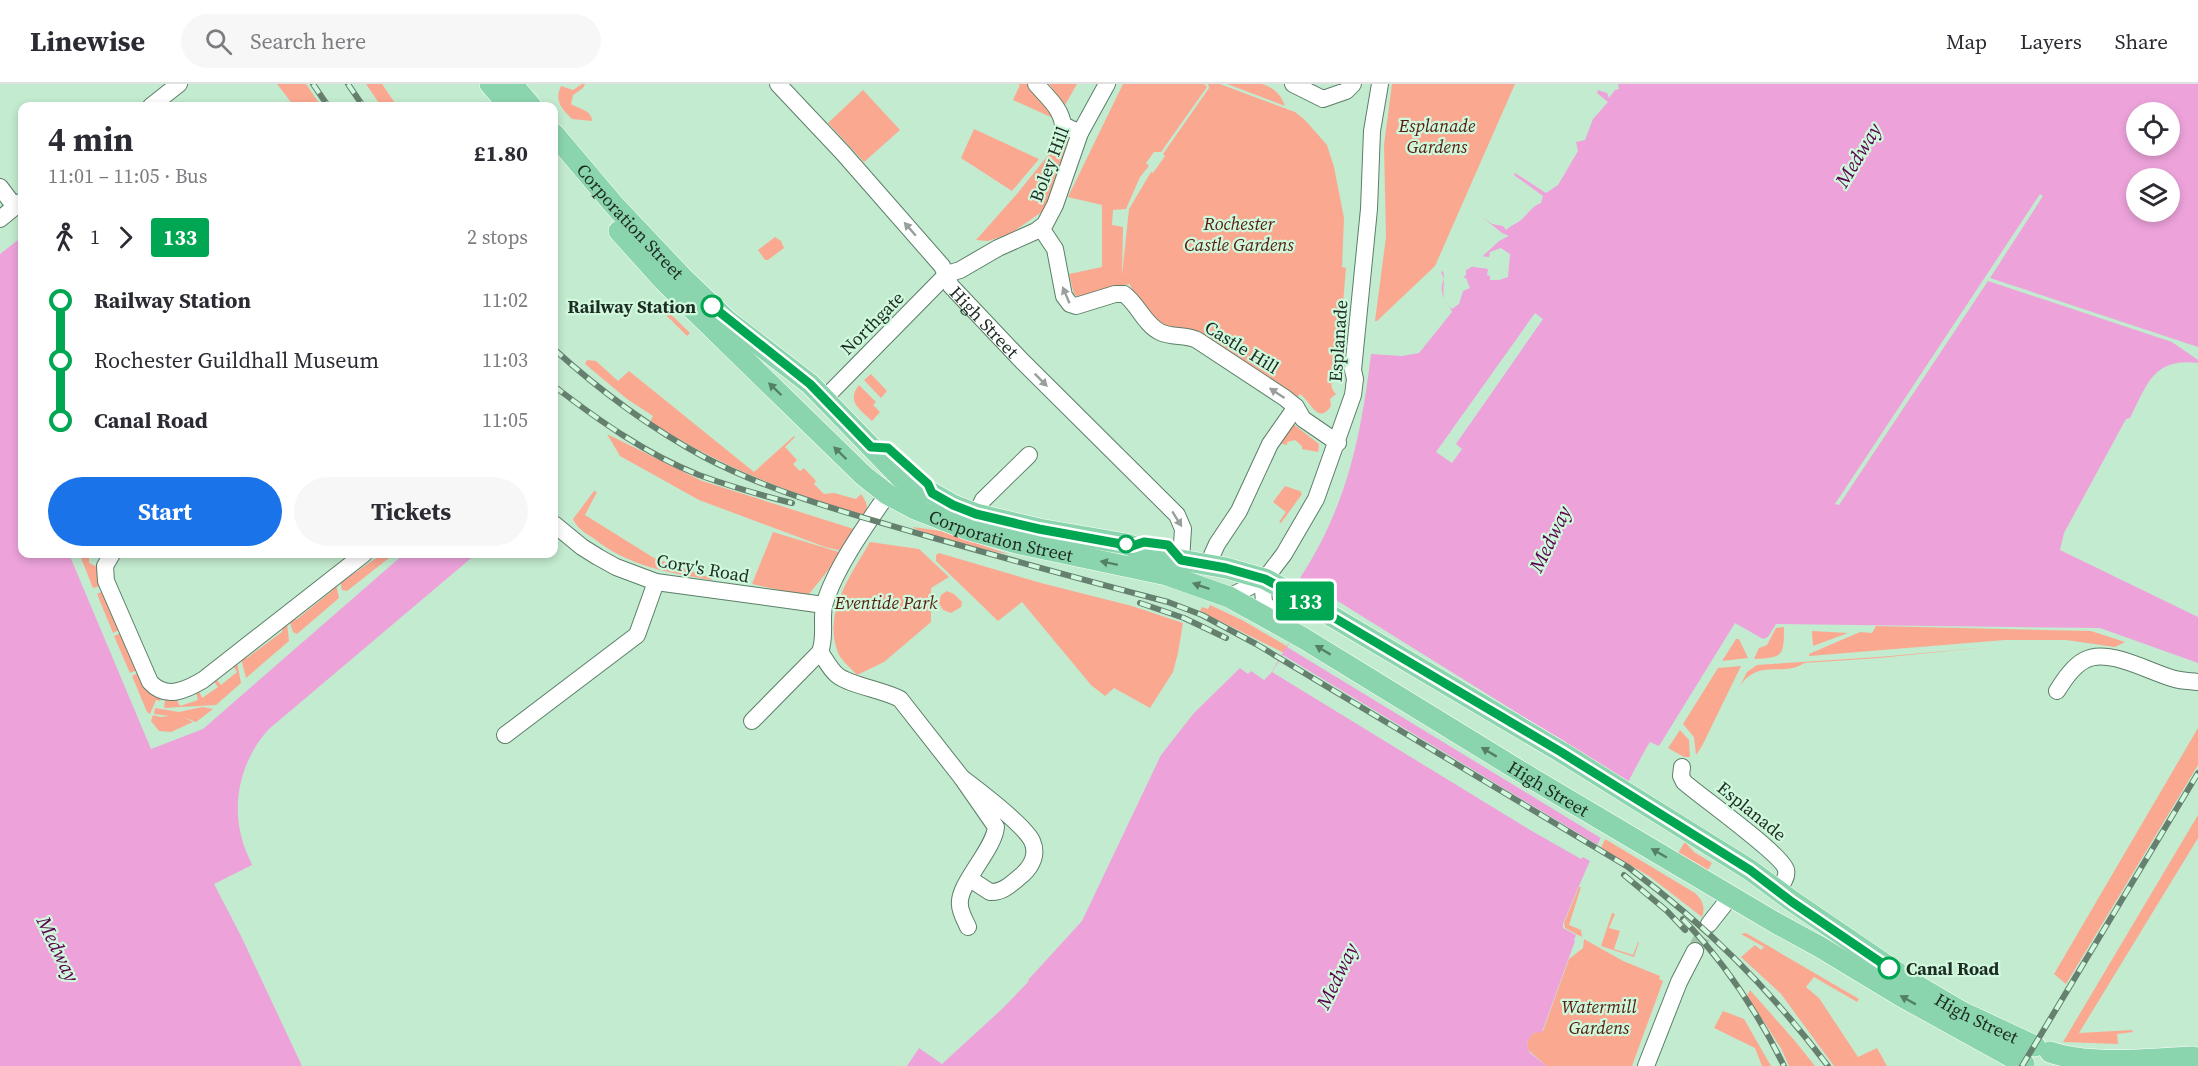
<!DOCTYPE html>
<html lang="en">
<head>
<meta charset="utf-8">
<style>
	body { margin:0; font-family:"Source Serif 4",serif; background:#f7f7f7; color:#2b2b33; height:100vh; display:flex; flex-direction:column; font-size:22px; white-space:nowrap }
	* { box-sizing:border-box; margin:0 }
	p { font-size:20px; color:#7c7c81 }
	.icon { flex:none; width:33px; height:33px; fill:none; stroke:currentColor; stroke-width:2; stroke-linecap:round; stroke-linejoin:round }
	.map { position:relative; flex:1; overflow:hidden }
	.details { position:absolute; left:18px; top:18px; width:540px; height:456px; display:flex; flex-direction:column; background:#fff; border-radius:12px; box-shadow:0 3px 9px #0003 }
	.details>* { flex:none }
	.badge { padding:0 12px; border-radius:4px; font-size:21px; line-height:39px }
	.fabs { position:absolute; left:2126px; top:18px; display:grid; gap:12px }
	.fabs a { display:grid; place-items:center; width:54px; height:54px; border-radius:50%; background:#fff; box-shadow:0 3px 9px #0003; font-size:30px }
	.map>.badge { position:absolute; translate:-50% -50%; box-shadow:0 0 0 3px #fff }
	.legs { display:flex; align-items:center; gap:9px; height:66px; padding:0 30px; font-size:20px }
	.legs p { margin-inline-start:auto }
	.overview { display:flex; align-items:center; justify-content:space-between; height:102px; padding:0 30px }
	h1 { font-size:33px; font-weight:700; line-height:45px }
	.cta { display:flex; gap:12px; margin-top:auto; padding:12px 30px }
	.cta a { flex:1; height:69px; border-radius:36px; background:#1a73e8; color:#fff; font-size:24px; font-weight:700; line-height:69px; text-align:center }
	.cta a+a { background:#f7f7f7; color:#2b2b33 }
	ul { padding:0 30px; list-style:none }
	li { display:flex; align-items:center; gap:21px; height:60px; font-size:22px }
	li i { display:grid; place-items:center; width:9px; height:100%; margin:0 8px; background:currentColor }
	li i::after { content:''; width:15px; height:15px; margin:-8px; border:4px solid; border-radius:50%; background:#fff }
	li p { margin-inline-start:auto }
	li:first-child i { background:linear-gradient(#0000 50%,currentColor 0) }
	li:last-child i { background:linear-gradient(currentColor 50%,#0000 0) }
	header { display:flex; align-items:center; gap:36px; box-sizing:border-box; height:84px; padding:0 30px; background:#fff; border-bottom:2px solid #e1e1e2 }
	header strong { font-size:28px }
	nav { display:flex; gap:33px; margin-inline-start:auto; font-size:21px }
	.search { width:420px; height:54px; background:#f7f7f7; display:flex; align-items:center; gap:15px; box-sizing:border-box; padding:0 21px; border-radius:33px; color:#7c7c81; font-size:22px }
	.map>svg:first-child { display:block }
</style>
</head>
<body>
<header>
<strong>Linewise</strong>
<div class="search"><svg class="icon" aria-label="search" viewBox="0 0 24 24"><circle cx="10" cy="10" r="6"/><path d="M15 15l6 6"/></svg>Search here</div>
<nav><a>Map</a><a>Layers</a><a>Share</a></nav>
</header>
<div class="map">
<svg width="2198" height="982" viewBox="0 0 2198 982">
	<rect width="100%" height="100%" fill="#c3ebd0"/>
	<g fill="#fba891">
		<path d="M277,0H306L321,22H294Z"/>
		<path d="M366,0H382L397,22H381Z"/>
		<path d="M582,0H585L583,4L573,11L571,20C579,25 592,26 592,37L572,35C562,25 554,17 561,2L573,6Z"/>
		<path d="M1018,0H1031L1053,34L1013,16L1020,1Z"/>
		<path d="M1049,0H1077L1065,21Z"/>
		<path d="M1123,0H1204L1207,3L1161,68H1154L1146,79L1149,82L1140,93L1126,125L1113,126L1112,141L1123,143L1122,192L1129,125L1151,88L1153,89L1165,72L1163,70L1209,4L1208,0H1220L1295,28L1305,36L1327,61L1334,83L1344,134L1342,183L1346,184L1337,290H1333C1331,298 1330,304 1336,310L1330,315L1331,322C1318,342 1310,316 1300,310L1296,315L1199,248C1185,241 1177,249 1163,245L1134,211L1130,200L1078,213L1074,210L1069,190L1102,183V121L1068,113Z"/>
		<path d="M1227,0H1262C1274,4 1281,10 1285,22Z"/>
		<path d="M1392,0H1515L1435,182L1377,237H1375L1386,153L1384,61Z"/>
		<path d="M863,6L900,46L864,78L828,39Z"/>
		<path d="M974,45L1039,75L1012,107L961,74Z"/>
		<path d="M1062,54H1069L1071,58L1049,123L1010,150L988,157L976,156L1016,111Z"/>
		<path d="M775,153L781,157L784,164L768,176H765L758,166Z"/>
		<path d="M658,221H661L690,249L687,252L657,222Z"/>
		<path d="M587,276L596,277L618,297L629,287L754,388L794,352L795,353L785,363L797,376L793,380L800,387L804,384L816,397L814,400L824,410L834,409L856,415L861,410C867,419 869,423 864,431C788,410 717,380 650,338L653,332L627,315L585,280Z"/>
		<path d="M871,290L887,307L881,314L864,296Z"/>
		<path d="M859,301L876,318L873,321L880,328L872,337C860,325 846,318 859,301Z"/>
		<path d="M1292,339L1319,360L1318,368L1302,365V362L1295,356L1287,358V361L1279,359Z"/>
		<path d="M607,350L702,397L857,446L842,467L825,463L699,416L620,372Z"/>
		<path d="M1285,402L1300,407L1302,410L1281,439L1279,438L1286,428L1273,418Z"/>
		<path d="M594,407L597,408L585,431L654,474L711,494L712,496C669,489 628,482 593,454C585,449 577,444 573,435Z"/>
		<path d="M913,443L941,447L1008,470C995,469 919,450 913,443Z"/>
		<path d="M773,448L842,469L809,510L802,511L752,500Z"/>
		<path d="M870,458L919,465L949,493L931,504V538L884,578L857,591C851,584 839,575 837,566C824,526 851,491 870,458Z"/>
		<path d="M939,469L1041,499L1132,522L1183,539L1178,569L1173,588L1150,624L1114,604L1105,612L1091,601L1022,518L998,537L936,477V471Z"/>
		<path d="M83,470H92L89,472V479L97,483V492L101,502L93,504L81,474Z"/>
		<path d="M382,470H388L389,474L347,507L342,506L340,496L346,495Z"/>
		<path d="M336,500L339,514L297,550L293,548L289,536L297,535L332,507Z"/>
		<path d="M103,507L119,546L113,549L97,510Z"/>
		<path d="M947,507L954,510L962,518L961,523L951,529L943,526L939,519L941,511Z"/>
		<path d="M1210,521L1242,536L1290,564L1286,570L1200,527L1202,523L1208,525Z"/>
		<path d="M287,539L289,557L246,594L241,575L247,574L282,548L283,542Z"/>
		<path d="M1876,542L2091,547L2125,558L2115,563L2066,556H2005L1809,572V570L1860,548L1872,549Z"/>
		<path d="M1784,543C1784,572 1783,574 1754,575L1759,564L1767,561L1776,544Z"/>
		<path d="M1812,547L1848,549L1813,562Z"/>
		<path d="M121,549L137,586L130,589L114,552Z"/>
		<path d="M1736,555H1739L1748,574L1722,577Z"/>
		<path d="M1989,563L1879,574L1804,579C1783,594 1757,573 1739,604L1747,588L1757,581L1879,573Z"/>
		<path d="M237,578L241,599L216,621L164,624L165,616H170L171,614H176L180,622L198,616L196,608L199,607L202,614L218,603L213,596L215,594L221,601L237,588L233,582Z"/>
		<path d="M1741,582L1702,662L1696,671L1694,653L1683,640L1718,584Z"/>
		<path d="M138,589L162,612L160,617L156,616L150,630L147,628L132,592Z"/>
		<path d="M202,623L213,625L196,638L183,633L193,638L171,648L159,647L151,637L153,631L160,633L170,632L154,630L155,624L179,628Z"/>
		<path d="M2198,644V681L2066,900L2054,890Z"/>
		<path d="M1680,646L1689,656L1690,673H1684L1668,664Z"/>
		<path d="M2198,731V754L2079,949L2132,946L2133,948L2117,950L2118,960L2063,958Z"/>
		<path d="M1605,755L1695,809C1702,815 1706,824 1702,833L1649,792L1601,764Z"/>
		<path d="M1685,758L1694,768L1712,779L1706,789L1676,772Z"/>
		<path d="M1579,803H1581L1569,841L1581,846L1582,853L1565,844L1564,839Z"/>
		<path d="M1612,829L1615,830L1609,844L1620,847L1614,865L1633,871L1638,858H1639L1634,873L1601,862Z"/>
		<path d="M1746,849L1859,915L1857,918L1814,893L1806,903L1819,914L1858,973L1877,964L1887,982H1834L1781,910L1741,873L1755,861L1761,866L1764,863L1741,850Z"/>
		<path d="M1584,855L1623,877L1660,892L1659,895L1663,897L1632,982H1547L1528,966C1525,955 1531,947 1543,947L1569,875L1583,864Z"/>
		<path d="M1750,906L1795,957L1815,982H1789L1781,964L1747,912Z"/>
		<path d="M1723,927L1744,935L1771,982H1762L1755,964L1714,944Z"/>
	</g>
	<g fill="#eda3da" fill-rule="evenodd">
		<path d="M1618,0H2198V263L1990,194L2043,112L2040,110L1835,420L1839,421L1988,197L2172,258L2198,276V279C2154,273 2147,300 2130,334L2126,335L2064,449L2060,466L2198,533V579L2100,544L1776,540L1768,553L1763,555L1735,539L1659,662L1650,658L1648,661C1616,718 1588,779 1563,840V844L1576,851L1574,856L1575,857L1542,948L1533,949L1527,958L1529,968L1547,982H907L919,964L942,980L1002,925L1029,897L1028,896L1082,837L1161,671L1194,629L1240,584L1248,590L1251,587L1264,596L1271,589L1320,506L1300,494C1347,422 1361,353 1371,270L1402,272L1419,269L1452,228C1447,216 1437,210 1444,195L1441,188L1443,187C1447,202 1437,210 1452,225L1459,220L1463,207L1470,204L1466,194L1463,193L1466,191V186L1470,184L1499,157L1509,152L1502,149L1482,133L1492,140L1503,142L1506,146C1511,141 1517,140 1522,135C1529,129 1532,122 1541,119L1543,112L1514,91L1515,89L1546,109L1558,101L1578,67L1576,58L1585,56L1593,35L1608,18L1597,9L1598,6L1607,9L1609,14L1615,6L1619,5ZM2136,28H2169V62H2136ZM2136,94H2169V128H2136Z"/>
		<path d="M22,153V470H69L151,665L203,645L404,470H476L269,645C242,674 231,717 242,755C244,764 249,773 252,781L214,800L241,852L302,982H0V170Z"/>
	</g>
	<g fill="#c3ebd0">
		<path d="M1501,164L1510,170L1508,193L1499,196H1490V192L1487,191L1488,185L1468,182L1479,172L1489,173L1490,168Z"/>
		<path d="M1535,229L1543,235L1456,360L1462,365L1452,379L1436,368Z"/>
		<path d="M1320,506L1630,699L1604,756L1287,563Z"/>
		<path d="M1283,571L1601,763L1593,779L1583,773L1581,775L1530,746L1272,588Z"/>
	</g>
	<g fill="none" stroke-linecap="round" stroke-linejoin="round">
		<path stroke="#a2c5ad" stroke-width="16" stroke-dasharray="16 8" stroke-linecap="butt" d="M1695,867L1709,840"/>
		<g stroke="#5b7f68" stroke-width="18">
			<g id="minor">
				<path id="s1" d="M778,0L843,69L942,182L951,202L1022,277L1177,431L1183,445L1181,476"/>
				<path d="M1036,0C1047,13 1061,24 1063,41L1080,49"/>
				<path d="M1293,0L1323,15L1346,7L1353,0"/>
				<path d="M151,22L179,0"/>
				<path d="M0,103L15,123"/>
				<path d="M0,135L22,117"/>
				<path d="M1041,144L1055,165L1064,212L1070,220L1076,222L1115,210H1124C1138,220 1144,240 1160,248C1172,254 1185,250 1197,256L1285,314L1296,323L1303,335L1338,359"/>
				<path d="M947,190L960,186L998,164L1036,147L1045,140L1055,121L1080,49L1107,0"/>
				<path d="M824,315L947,190"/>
				<path d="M976,430L983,416L1029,371"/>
				<path d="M554,440L582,463L598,473L616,483L656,498L824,521"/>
				<path d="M112,470L105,482L106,497L150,598C166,616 186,606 203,596L364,470"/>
				<path d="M1208,480L1217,460L1239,427L1270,360L1296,323"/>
				<path d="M1229,513L1265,495"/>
				<path d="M1283,538L1264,519L1263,505L1265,495L1284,470L1316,415L1353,311L1355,295L1353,286L1369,125L1372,47L1380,0"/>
				<path d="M820,568C825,575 830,585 837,591C849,601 883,606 900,615L962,694"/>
				<path d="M2057,607C2064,596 2073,582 2085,576C2108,563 2151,589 2175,595C2182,597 2190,597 2198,598"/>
				<path d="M752,637L820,568C826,553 821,537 824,522C834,484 871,434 894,401"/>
				<path d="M505,651L637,551L656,498"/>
				<path d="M1682,683L1681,692L1684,698C1701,713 1783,771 1786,786C1788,794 1781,801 1777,806"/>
				<path d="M1709,840L1731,812"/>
				<path d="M968,843C965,836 960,828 960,821C957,801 994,766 996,743L962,694C978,706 1024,741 1032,757C1038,770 1032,782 1022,791C1012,799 1003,809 990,808L970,795"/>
				<path d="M1646,982L1679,898L1695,867"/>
			</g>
		</g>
		<g stroke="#fff" stroke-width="22">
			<g id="major">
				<path d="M490,0L509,22"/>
				<path d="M512,0L531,22"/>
				<path id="s2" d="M554,50L614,121L681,192L727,236L810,300L900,393L921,407L932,409L953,421L976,430L1039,445L1126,460L1132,462L1142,469L1226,484L1265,495L1311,520L1561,668L1750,786L1792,817L1911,898L1962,928L2035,962"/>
				<path id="s3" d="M619,147L664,197L864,392L887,410L915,425L969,446L1016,459L1167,491L1229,513L1303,554L1533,695L1776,839L1820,863L1901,912L2024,980"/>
				<path d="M2050,968C2090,982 2150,975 2193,973L2198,976"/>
			</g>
		</g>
		<use href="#minor" stroke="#fff" stroke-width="16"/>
		<use href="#major" stroke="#8bd5ae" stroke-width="21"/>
		<g stroke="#66806f" stroke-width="6">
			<g id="rail">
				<path d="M313,0L328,22"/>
				<path d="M348,0L363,22"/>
				<path d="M554,265C600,307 649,343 704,373C775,410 851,430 927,452C1007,475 1087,497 1168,518L1202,531L1256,560L1628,783C1708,843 1768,903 1828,982"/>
				<path d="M554,302C598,336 646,370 699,391C729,402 760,411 792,419"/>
				<path d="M1140,519L1184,534L1226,554"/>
				<path d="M1624,791L1667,827L1685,846"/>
				<path d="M1683,835C1724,878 1758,929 1784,982"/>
				<path d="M2022,982L2198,689"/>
			</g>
		</g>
		<use href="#rail" stroke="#d0f8dd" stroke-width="4" stroke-dasharray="11" stroke-linecap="butt"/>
	</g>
	<defs><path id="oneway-solid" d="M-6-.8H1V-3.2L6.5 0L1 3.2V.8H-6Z" transform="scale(1.5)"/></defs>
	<g fill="#99a09c">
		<use href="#oneway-solid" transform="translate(910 145) rotate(-131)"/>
		<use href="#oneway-solid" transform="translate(1066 211) rotate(-113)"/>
		<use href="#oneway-solid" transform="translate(1041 296) rotate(45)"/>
		<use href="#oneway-solid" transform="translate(1277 309) rotate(-147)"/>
		<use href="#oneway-solid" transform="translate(1177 435) rotate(58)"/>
	</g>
	<g fill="#548068">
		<use href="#oneway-solid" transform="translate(775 305) rotate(-136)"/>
		<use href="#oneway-solid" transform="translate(840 369) rotate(-136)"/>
		<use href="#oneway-solid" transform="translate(1109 479) rotate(-168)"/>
		<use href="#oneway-solid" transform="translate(1201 502) rotate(-161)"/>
		<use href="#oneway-solid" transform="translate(1323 566) rotate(-149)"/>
		<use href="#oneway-solid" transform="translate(1489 668) rotate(-149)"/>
		<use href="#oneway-solid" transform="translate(1659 769) rotate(-150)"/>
		<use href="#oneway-solid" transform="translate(1908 916) rotate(-151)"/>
	</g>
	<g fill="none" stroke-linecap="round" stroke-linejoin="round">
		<g stroke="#fff" stroke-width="14">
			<path id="line-1" d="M712,222L810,300L871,363L888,364L928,400L932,409L953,421L976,430L1039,445L1132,462L1144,458L1168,461L1181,476L1226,484L1265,495L1311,520L1561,668L1750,786L1792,818L1889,884"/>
		</g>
		<use href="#line-1" stroke="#00a651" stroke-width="9"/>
	</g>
	<g fill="#fff" stroke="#00a651" stroke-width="3">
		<circle cx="712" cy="222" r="10"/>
		<circle cx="1126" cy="460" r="8"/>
		<circle cx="1889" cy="884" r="10"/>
	</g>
	<g text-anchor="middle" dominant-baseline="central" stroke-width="4.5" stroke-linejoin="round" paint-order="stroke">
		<g font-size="18" font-style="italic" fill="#541d0e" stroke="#d0f8dd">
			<text x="1437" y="41">Esplanade<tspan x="1437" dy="21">Gardens</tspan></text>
			<text x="1239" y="139">Rochester<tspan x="1239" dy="21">Castle Gardens</tspan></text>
			<text x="886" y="518">Eventide Park</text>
			<text x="1599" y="922">Watermill<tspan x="1599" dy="21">Gardens</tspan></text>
		</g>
		<g font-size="18" fill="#1d2c23" stroke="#d0f8dd">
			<text transform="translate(1049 80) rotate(-69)">Boley Hill</text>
			<text stroke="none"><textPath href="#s2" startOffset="116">Corporation Street</textPath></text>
			<text stroke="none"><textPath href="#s1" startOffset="316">High Street</textPath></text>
			<text transform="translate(872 239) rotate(-45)">Northgate</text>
			<text transform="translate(1338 257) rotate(-86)">Esplanade</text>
			<text transform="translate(1242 263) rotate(32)">Castle Hill</text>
			<text stroke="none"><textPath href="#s3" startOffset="498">Corporation Street</textPath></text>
			<text transform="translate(703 484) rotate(10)">Cory's Road</text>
			<text stroke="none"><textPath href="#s3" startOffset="1107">High Street</textPath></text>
			<text transform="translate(1752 727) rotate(39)">Esplanade</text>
			<text stroke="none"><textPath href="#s2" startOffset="1708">High Street</textPath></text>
		</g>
		<g font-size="18" font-weight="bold" fill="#1d2c23" stroke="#d0f8dd" text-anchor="end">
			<text x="696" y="222">Railway Station</text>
			<text x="1906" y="884" text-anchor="start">Canal Road</text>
		</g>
		<g font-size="20" font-style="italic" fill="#5c014e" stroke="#d0f8dd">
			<text transform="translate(1858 71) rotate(-59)">Medway</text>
			<text transform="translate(1550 455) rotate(-64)">Medway</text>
			<text transform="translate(58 865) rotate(64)">Medway</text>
			<text transform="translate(1337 892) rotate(-64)">Medway</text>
		</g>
	</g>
</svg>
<div class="fabs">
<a><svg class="icon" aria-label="locate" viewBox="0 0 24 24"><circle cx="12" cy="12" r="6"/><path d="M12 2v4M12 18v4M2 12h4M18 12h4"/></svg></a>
<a><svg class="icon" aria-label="layers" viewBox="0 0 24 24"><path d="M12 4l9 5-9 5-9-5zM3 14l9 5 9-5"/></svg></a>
</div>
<b class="badge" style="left:1305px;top:517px;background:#00a651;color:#fff">133</b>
<section class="details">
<div class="overview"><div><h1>4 min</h1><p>11:01 – 11:05 · Bus</p></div><b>£1.80</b></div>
<div class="legs"><svg class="icon" aria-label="walk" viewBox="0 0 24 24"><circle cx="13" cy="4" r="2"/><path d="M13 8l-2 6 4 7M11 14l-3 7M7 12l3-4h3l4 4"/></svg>1<svg class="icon" aria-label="forward" viewBox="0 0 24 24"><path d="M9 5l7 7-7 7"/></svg><b class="badge" style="background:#00a651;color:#fff">133</b><p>2 stops</p></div>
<ul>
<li><i style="color:#00a651"></i><b>Railway Station</b><p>11:02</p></li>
<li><i style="color:#00a651"></i><span>Rochester Guildhall Museum</span><p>11:03</p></li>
<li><i style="color:#00a651"></i><b>Canal Road</b><p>11:05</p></li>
</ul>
<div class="cta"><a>Start</a><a>Tickets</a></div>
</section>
</div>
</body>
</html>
